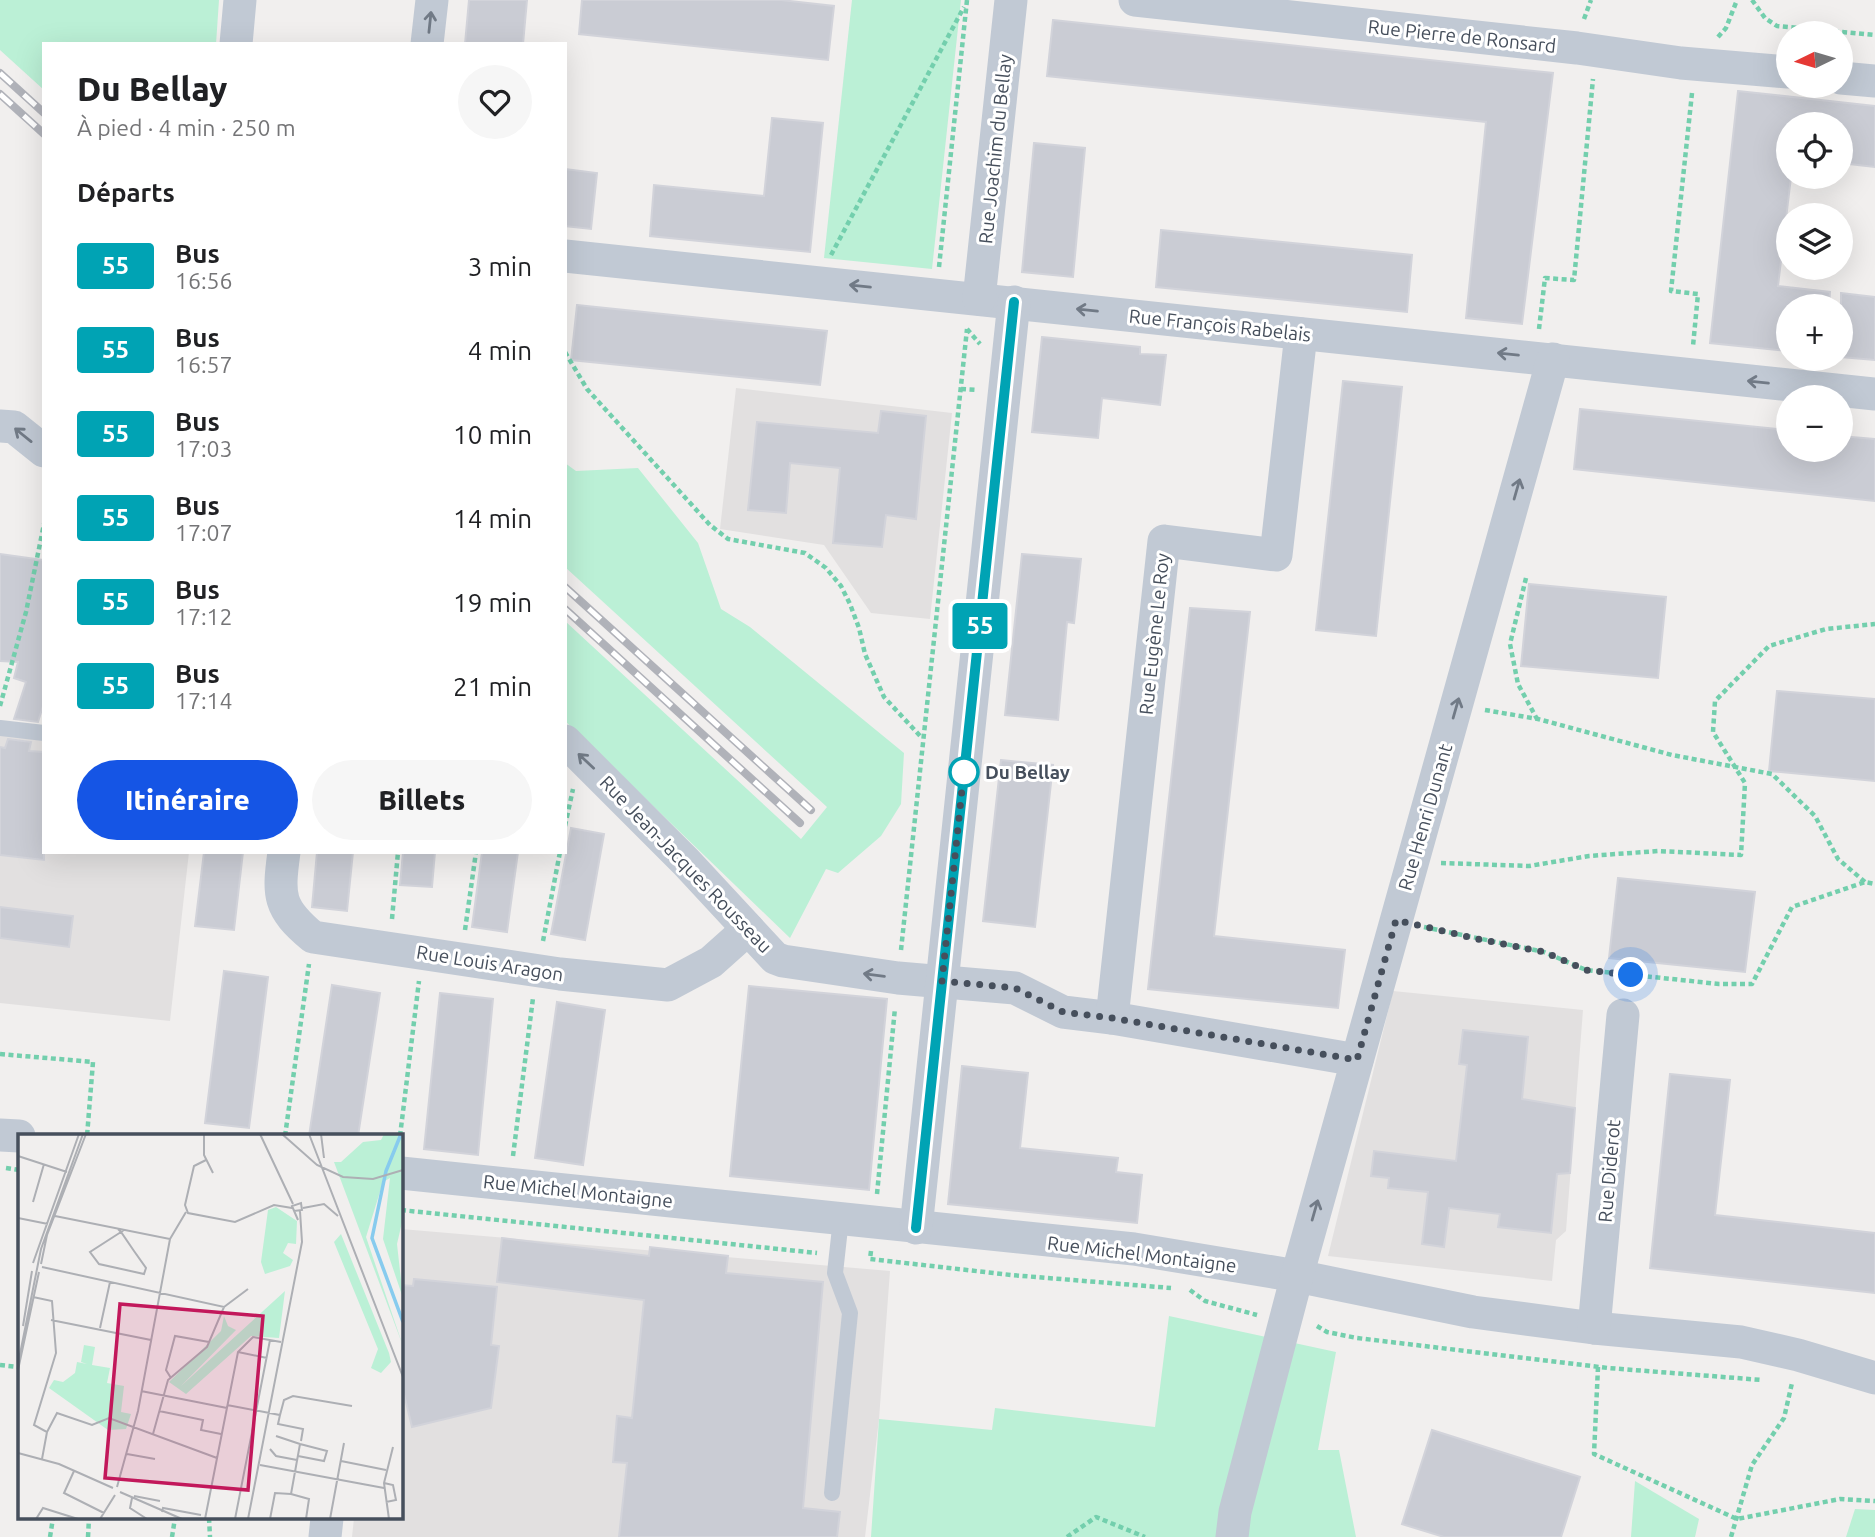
<!DOCTYPE html>
<html lang="fr">
<head>
<meta charset="utf-8">
<style>
	body { margin:0; font-family:Ubuntu,sans-serif; background:#f6f6f6; color:#202124; height:100vh; display:flex; flex-direction:column; font-size:26px; white-space:nowrap }
	* { box-sizing:border-box; margin:0 }
	p { font-size:23px; color:#757577 }
	.icon { flex:none; width:38px; height:38px; fill:none; stroke:currentColor; stroke-width:2; stroke-linecap:round; stroke-linejoin:round }
	.map { position:relative; flex:1; overflow:hidden }
	.details { position:absolute; left:42px; top:42px; width:525px; height:812px; display:flex; flex-direction:column; background:#fff; border-radius:0px; box-shadow:0 7px 28px #0002 }
	.details>* { flex:none }
	.badge { padding:0 14px; border-radius:5px; font-size:24px; line-height:46px }
	.needle { width:46px; rotate:265deg }
	.buttons { position:absolute; left:1776px; top:21px; display:grid; gap:14px }
	.buttons a { display:grid; place-items:center; width:77px; height:77px; border-radius:50%; background:#fff; box-shadow:0 7px 28px #0002; font-size:35px }
	.you { position:absolute; width:35px; height:35px; margin:-18px; border:5px solid #fff; border-radius:50%; background:#1a73e8; box-shadow:0 0 0 10px #1a73e833 }
	.map>.badge { position:absolute; translate:-50% -50%; box-shadow:0 0 0 4px #fff }
	h2 { padding:0 35px; font-size:26px; line-height:63px }
	.round { display:grid; place-items:center; flex:none; width:74px; height:74px; border-radius:37px; background:#f6f6f6 }
	.summary { display:flex; align-items:center; justify-content:space-between; height:119px; padding:0 35px }
	h1 { font-size:33px; font-weight:800; line-height:52px }
	.action { display:flex; gap:14px; margin-top:auto; padding:14px 35px }
	.action a { flex:1; height:80px; border-radius:42px; background:#1555e5; color:#fff; font-size:28px; font-weight:800; line-height:80px; text-align:center }
	.action a+a { background:#f6f6f6; color:#202124 }
	ul { padding:0; list-style:none }
	li { display:flex; align-items:center; gap:21px; height:84px; padding:0 35px }
	li div { flex:1 }
	li b { display:block; font-size:26px }
	li em { font-style:normal }
	li .badge { min-width:77px; font-weight:700; text-align:center }
	.map>svg:first-child { display:block }
</style>
</head>
<body>
<div class="map">
<svg width="1875" height="1537" viewBox="0 0 1875 1537">
	<rect width="100%" height="100%" fill="#f1efee"/>
	<g fill="#e2e0e0">
		<path d="M736,388L952,413L930,619L871,613L824,545L720,529Z"/>
		<path d="M0,731L44,737V852H189L170,1021L0,1003Z"/>
		<path d="M1393,991L1583,1010L1566,1231L1556,1240L1552,1281L1328,1256Z"/>
		<path d="M401,1229L890,1271L879,1419L865,1537H352L354,1518H401Z"/>
	</g>
	<g fill="#bbf0d6">
		<path d="M0,0H219L216,44H44V90L0,50Z"/>
		<path d="M852,0H961L932,269L824,258Z"/>
		<path d="M565,463L576,471L638,468L698,543L721,609L750,627L904,753L901,804L881,836L838,873L826,869L790,938L565,721V621L801,839L827,807L565,567Z"/>
		<path d="M1169,1316L1336,1352L1318,1450H1339L1356,1537H871L879,1419L992,1430L995,1408L1155,1427Z"/>
		<path d="M1635,1481L1699,1519L1695,1537H1631Z"/>
		<path d="M1855,1509L1875,1510V1537H1846Z"/>
	</g>
	<g fill="#caccd4" stroke="#d2d3da" stroke-width="2">
		<path d="M469,0H527L523,44H465Z"/>
		<path d="M582,0H781L834,6L828,60L579,34Z"/>
		<path d="M1053,20L1553,73L1522,324L1466,318L1486,122L1047,76Z"/>
		<path d="M1738,91L1875,106V167L1841,163V124H1788V177H1791L1778,286L1830,292L1829,306H1788V351L1710,343Z"/>
		<path d="M772,118L823,123L810,252L650,236L654,185L764,196Z"/>
		<path d="M1034,143L1085,148L1073,277L1022,272Z"/>
		<path d="M565,169L597,173L591,229L565,226Z"/>
		<path d="M1161,230L1412,255L1407,312L1156,287Z"/>
		<path d="M1841,293L1875,297V360L1841,357Z"/>
		<path d="M577,305L827,331L820,385L571,360Z"/>
		<path d="M1042,337L1140,347V354L1166,355L1160,405L1102,398L1098,438L1032,432Z"/>
		<path d="M1343,381L1402,387L1376,636L1316,630Z"/>
		<path d="M1580,409L1788,430V450H1841V436L1875,439V501L1574,469Z"/>
		<path d="M881,411L926,416L916,519L886,515L882,547L833,543L840,468L790,463L786,513L748,510L757,422L878,433Z"/>
		<path d="M0,554L44,560V703L38,722L14,719L26,682L14,678L18,662L0,661Z"/>
		<path d="M1022,554L1081,559L1074,623L1067,622L1058,720L1005,715Z"/>
		<path d="M1529,584L1666,597L1658,678L1521,666Z"/>
		<path d="M1190,608L1250,612L1214,936L1345,950L1338,1008L1148,989Z"/>
		<path d="M1777,691L1875,699V781L1769,771Z"/>
		<path d="M8,739L31,742L29,751L44,752V860L0,855V747L5,748Z"/>
		<path d="M1001,760L1053,765L1035,927L983,921Z"/>
		<path d="M571,828L604,834L585,940L551,934Z"/>
		<path d="M204,852H243L234,930L195,926Z"/>
		<path d="M317,852H353L347,911L312,907Z"/>
		<path d="M403,852H435L432,887L400,885Z"/>
		<path d="M482,852H518L507,932L472,927Z"/>
		<path d="M1618,878L1755,892L1745,972L1609,958Z"/>
		<path d="M0,907L73,916L69,947L0,938Z"/>
		<path d="M224,971L268,977L249,1128L205,1123Z"/>
		<path d="M332,985L380,993L358,1136H309Z"/>
		<path d="M749,986L887,999L869,1190L730,1176Z"/>
		<path d="M440,993L493,999L478,1155L424,1149Z"/>
		<path d="M557,1002L605,1010L583,1165L535,1158Z"/>
		<path d="M1463,1030L1528,1037L1522,1099L1575,1108L1570,1173L1557,1174L1551,1233L1498,1227L1500,1214L1449,1208L1444,1247L1422,1244L1428,1192L1388,1188L1389,1178L1371,1176L1374,1151L1456,1161L1467,1065L1459,1064Z"/>
		<path d="M962,1066L1028,1073L1020,1148L1118,1158L1116,1172L1142,1175L1137,1223L948,1204Z"/>
		<path d="M1670,1074L1730,1080L1715,1215L1875,1233V1293L1650,1268Z"/>
		<path d="M502,1238L649,1256L650,1247L728,1256L726,1273L823,1282L803,1508L840,1512L837,1537H619L627,1463L613,1462L617,1416L632,1418L644,1300L497,1282Z"/>
		<path d="M414,1279L497,1287L491,1345L499,1346L491,1408L412,1427L404,1394L401,1392V1285L413,1286Z"/>
		<path d="M1432,1430L1580,1477L1561,1537H1444L1402,1524Z"/>
	</g>
	<g fill="none" stroke-linecap="round" stroke-linejoin="round">
		<g stroke="#73cfad" stroke-width="4.5" stroke-dasharray="5 3.5" stroke-linecap="butt">
			<path d="M1752,0L1765,18L1777,26L1875,35"/>
			<path d="M1584,19L1591,0"/>
			<path d="M1718,37L1726,28L1737,0"/>
			<path d="M1692,93L1671,291L1698,294L1693,346"/>
			<path d="M831,255L964,7"/>
			<path d="M939,267L967,0"/>
			<path d="M967,329L980,344"/>
			<path d="M1539,329L1545,278L1574,280L1593,79"/>
			<path d="M565,352L587,389L710,525L728,539L805,553L826,568L841,586L850,604L859,628L865,654L884,697L922,738"/>
			<path d="M961,389L977,390"/>
			<path d="M1526,578L1510,644L1518,684L1537,719"/>
			<path d="M0,706L26,612L44,524"/>
			<path d="M1485,710L1538,719L1672,755L1772,774L1815,816L1838,859L1865,882"/>
			<path d="M565,826L573,789"/>
			<path d="M1441,863L1529,866L1589,856L1658,851L1741,855L1745,783L1713,732L1715,701L1769,646L1826,629L1875,624"/>
			<path d="M392,919L398,852"/>
			<path d="M1424,927L1544,952L1586,970L1719,984H1752L1792,907L1865,882L1875,884"/>
			<path d="M465,930L476,852"/>
			<path d="M543,941L560,852"/>
			<path d="M901,950L967,329"/>
			<path d="M0,1054L93,1062L87,1136"/>
			<path d="M285,1136L309,964"/>
			<path d="M400,1136L419,981"/>
			<path d="M513,1156L533,998"/>
			<path d="M6,1168L19,1170"/>
			<path d="M877,1194L895,1008"/>
			<path d="M401,1210L817,1253"/>
			<path d="M871,1251L870,1259L1011,1275L1171,1288"/>
			<path d="M1190,1290L1205,1301L1257,1315"/>
			<path d="M1317,1326L1327,1332L1357,1338L1608,1368L1762,1380"/>
			<path d="M0,1365L19,1367"/>
			<path d="M1598,1367L1594,1454L1737,1519L1840,1499L1875,1501"/>
			<path d="M209,1518L210,1537"/>
			<path d="M50,1537L53,1518"/>
			<path d="M88,1537L89,1518"/>
			<path d="M172,1537L175,1518"/>
			<path d="M1067,1537L1096,1517L1145,1537"/>
			<path d="M1731,1537L1752,1465L1784,1418L1792,1383"/>
		</g>
		<g stroke="#c1c9d4" stroke-width="16">
			<path d="M0,728L44,733"/>
			<path d="M832,1493L850,1313L835,1273L841,1219"/>
		</g>
		<g stroke="#c1c9d4" stroke-width="33">
			<path d="M1135,0L1577,48L1681,63L1788,72"/>
			<path d="M236,44L240,0"/>
			<path d="M427,44L432,0"/>
			<path d="M1841,78L1875,81"/>
			<path d="M565,256L1875,394"/>
			<path d="M979,299L1011,0"/>
			<path d="M0,426L14,427L44,451"/>
			<path d="M565,741L686,862L775,958L783,961L898,978L1015,988L1063,1012L1112,1018L1357,1060"/>
			<path d="M284,852C278,896 278,908 313,937L560,974L668,985L711,962L748,929"/>
			<path d="M1112,1018L1164,541L1276,555L1301,334"/>
			<path d="M0,1135L19,1136"/>
			<path d="M401,1173L1134,1249L1297,1276L1473,1312L1594,1328L1741,1342L1798,1355L1875,1378"/>
			<path d="M916,1228L1014,302"/>
			<path d="M1594,1328L1623,1015"/>
			<path d="M325,1537L327,1518"/>
			<path d="M1232,1537L1235,1512L1297,1276L1553,359"/>
		</g>
		<g stroke="#b0b2b9" stroke-width="8">
			<g id="rail">
				<path d="M0,73L44,113"/>
				<path d="M0,94L44,134"/>
				<path d="M565,587L811,810"/>
				<path d="M565,609L800,823"/>
			</g>
		</g>
		<use href="#rail" stroke="#fff" stroke-width="5" stroke-dasharray="16" stroke-linecap="butt"/>
	</g>
	<defs><path id="oneway-shaft" d="M-6 0H5M1.5-3L5.5 0L1.5 3" fill="none" stroke-width="1.6" stroke-linecap="round" stroke-linejoin="round" transform="scale(1.75)"/></defs>
	<g stroke="#717a86">
		<use href="#oneway-shaft" transform="translate(430 22) rotate(-84)"/>
		<use href="#oneway-shaft" transform="translate(860 286) rotate(-174)"/>
		<use href="#oneway-shaft" transform="translate(1087 310) rotate(-174)"/>
		<use href="#oneway-shaft" transform="translate(1508 354) rotate(-174)"/>
		<use href="#oneway-shaft" transform="translate(1758 382) rotate(-174)"/>
		<use href="#oneway-shaft" transform="translate(23 435) rotate(-141)"/>
		<use href="#oneway-shaft" transform="translate(1517 489) rotate(-74)"/>
		<use href="#oneway-shaft" transform="translate(1456 708) rotate(-74)"/>
		<use href="#oneway-shaft" transform="translate(586 761) rotate(-137)"/>
		<use href="#oneway-shaft" transform="translate(874 975) rotate(-173)"/>
		<use href="#oneway-shaft" transform="translate(1315 1210) rotate(-74)"/>
	</g>
	<g fill="none" stroke-linecap="round" stroke-linejoin="round">
		<g stroke="#fff" stroke-width="16">
			<path id="line" d="M916,1228L1014,302"/>
		</g>
		<use href="#line" stroke="#00a3b4" stroke-width="10"/>
		<path stroke="#464f5c" stroke-width="7" stroke-dasharray="0 12.6" d="M964,772V770L942,981L1015,988L1063,1012L1112,1018L1357,1060L1396,920L1473,938L1544,952L1586,970L1631,975"/>
	</g>
	<circle fill="#fff" stroke="#00a3b4" stroke-width="3.5" cx="964" cy="772" r="14"/>
	<g text-anchor="middle" dominant-baseline="central" stroke-width="6" stroke-linejoin="round" paint-order="stroke">
		<g font-size="19" fill="#464f5c" stroke="#fff">
			<text transform="translate(1462 36) rotate(6)">Rue Pierre de Ronsard</text>
			<text transform="translate(995 149) rotate(-84)">Rue Joachim du Bellay</text>
			<text transform="translate(1220 325) rotate(6)">Rue François Rabelais</text>
			<text transform="translate(1154 634) rotate(-84)">Rue Eugène Le Roy</text>
			<text transform="translate(1425 817) rotate(-74)">Rue Henri Dunant</text>
			<text transform="translate(686 864) rotate(46)">Rue Jean-Jacques Rousseau</text>
			<text transform="translate(490 963) rotate(9)">Rue Louis Aragon</text>
			<text transform="translate(1609 1171) rotate(-85)">Rue Diderot</text>
			<text transform="translate(578 1191) rotate(6)">Rue Michel Montaigne</text>
			<text transform="translate(1142 1254) rotate(7)">Rue Michel Montaigne</text>
		</g>
		<g font-size="19" font-weight="bold" fill="#464f5c" stroke="#fff" text-anchor="start">
			<text x="985" y="772">Du Bellay</text>
		</g>
	</g>
	<g transform="translate(18 1134)">
		<rect width="385" height="385" fill="#f1efee"/>
		<path d="M366,0H385V84L379,110L385,164L365,105L372,44L365,48L348,103L385,212L316,28H323L345,8L363,6ZM258,73L279,87L278,110L270,109L265,119L275,126L272,132L247,140L243,128L250,76ZM323,100L371,219L373,228L363,239L353,234L360,215L316,108ZM267,157L261,204L233,202L168,260L151,248L203,197L206,182L210,192L218,196L163,252ZM66,211L77,213L74,231L92,234L89,249L106,252L103,278L113,280L108,295L90,296L31,254L36,246L45,248L57,239L59,228L69,230L63,228Z" fill="#bbf0d6"/>
		<path fill="none" stroke="#87cbee" stroke-width="3.5" d="M383,0L368,37L354,104L385,188"/>
		<path fill="none" stroke="#adafb4" stroke-width="2" d="M186,0V21L195,39M242,0L275,70M264,0L299,31L325,43L355,45L385,36M291,0L385,243M303,0L306,24M0,22L49,38M188,26L176,32L167,71L170,79L217,88L256,71L274,74M15,68L26,30M285,74L306,70L320,82M276,77L284,76L283,69L274,72L280,86M37,82L152,105L120,277L99,353M0,84L30,90M100,95L103,98L116,117L128,134L126,140L81,130L72,118L103,98L106,96M152,105L168,78M15,129L61,0M23,130L29,101L68,0M24,133L206,173L230,155M15,163L34,167L38,219L16,291L29,298L24,325M33,186L133,206M5,192L14,137M82,194L92,148M220,218L249,224M0,230L23,115L65,0M0,236L21,138M153,244L148,236L157,202L191,208M123,257L209,274M209,271L262,281L266,266L275,262L334,272M141,277L185,286L183,296L203,300M262,281L260,290L285,295L283,307M29,298L39,279L74,291L91,284L199,324M135,300L150,246L189,213L206,173M258,302L282,310M282,310L273,360L291,365L288,385M252,315L258,322L279,326M0,319L41,330L95,354M109,320L137,325M280,322L306,327L309,317L282,310M323,327L368,336M242,331L366,354M56,337L46,359L86,379M366,349L375,351L378,366L368,368M102,358L164,385M116,362L142,367M114,364L112,374L129,385M144,378L145,374L183,381M18,385L25,374L60,385M82,385L97,361M187,385L220,218L235,203L263,208M217,385L252,206M230,385L284,108L282,77M252,385L257,359L273,360M312,385L326,309M371,385L366,349L375,313"/>
		<path fill="#c2185b" fill-opacity="0.15" stroke="#c2185b" stroke-width="3.5" d="M102,170L245,182L230,356L87,344Z"/>
		<rect width="385" height="385" fill="none" stroke="#464f5c" stroke-width="3.5"/>
	</g>
</svg>
<div class="buttons">
<a><svg class="needle" viewBox="-14 -14 28 28"><path d="M0-13l5 13h-10z" fill="#e53935"/><path d="M0 13l5-13h-10z" fill="#757577"/></svg></a>
<a><svg class="icon" aria-label="locate" viewBox="0 0 24 24"><circle cx="12" cy="12" r="6"/><path d="M12 2v4M12 18v4M2 12h4M18 12h4"/></svg></a>
<a><svg class="icon" aria-label="layers" viewBox="0 0 24 24"><path d="M12 4l9 5-9 5-9-5zM3 14l9 5 9-5"/></svg></a>
<a>+</a>
<a>−</a>
</div>
<div class="you" style="left:1631px;top:975px"></div>
<b class="badge" style="left:980px;top:626px;background:#00a3b4;color:#fff">55</b>
<section class="details">
<div class="summary"><div><h1>Du Bellay</h1><p>À pied · 4 min · 250 m</p></div><a class="round"><svg class="icon" aria-label="heart" viewBox="0 0 24 24"><path d="M12 20l-8-8c-3-5 5-10 8-4 3-6 11-1 8 4z"/></svg></a></div>
<h2>Départs</h2>
<ul>
<li><span class="badge" style="background:#00a3b4;color:#fff">55</span><div><b>Bus</b><p>16:56</p></div><em>3 min</em></li>
<li><span class="badge" style="background:#00a3b4;color:#fff">55</span><div><b>Bus</b><p>16:57</p></div><em>4 min</em></li>
<li><span class="badge" style="background:#00a3b4;color:#fff">55</span><div><b>Bus</b><p>17:03</p></div><em>10 min</em></li>
<li><span class="badge" style="background:#00a3b4;color:#fff">55</span><div><b>Bus</b><p>17:07</p></div><em>14 min</em></li>
<li><span class="badge" style="background:#00a3b4;color:#fff">55</span><div><b>Bus</b><p>17:12</p></div><em>19 min</em></li>
<li><span class="badge" style="background:#00a3b4;color:#fff">55</span><div><b>Bus</b><p>17:14</p></div><em>21 min</em></li>
</ul>
<div class="action"><a>Itinéraire</a><a>Billets</a></div>
</section>
</div>
</body>
</html>
